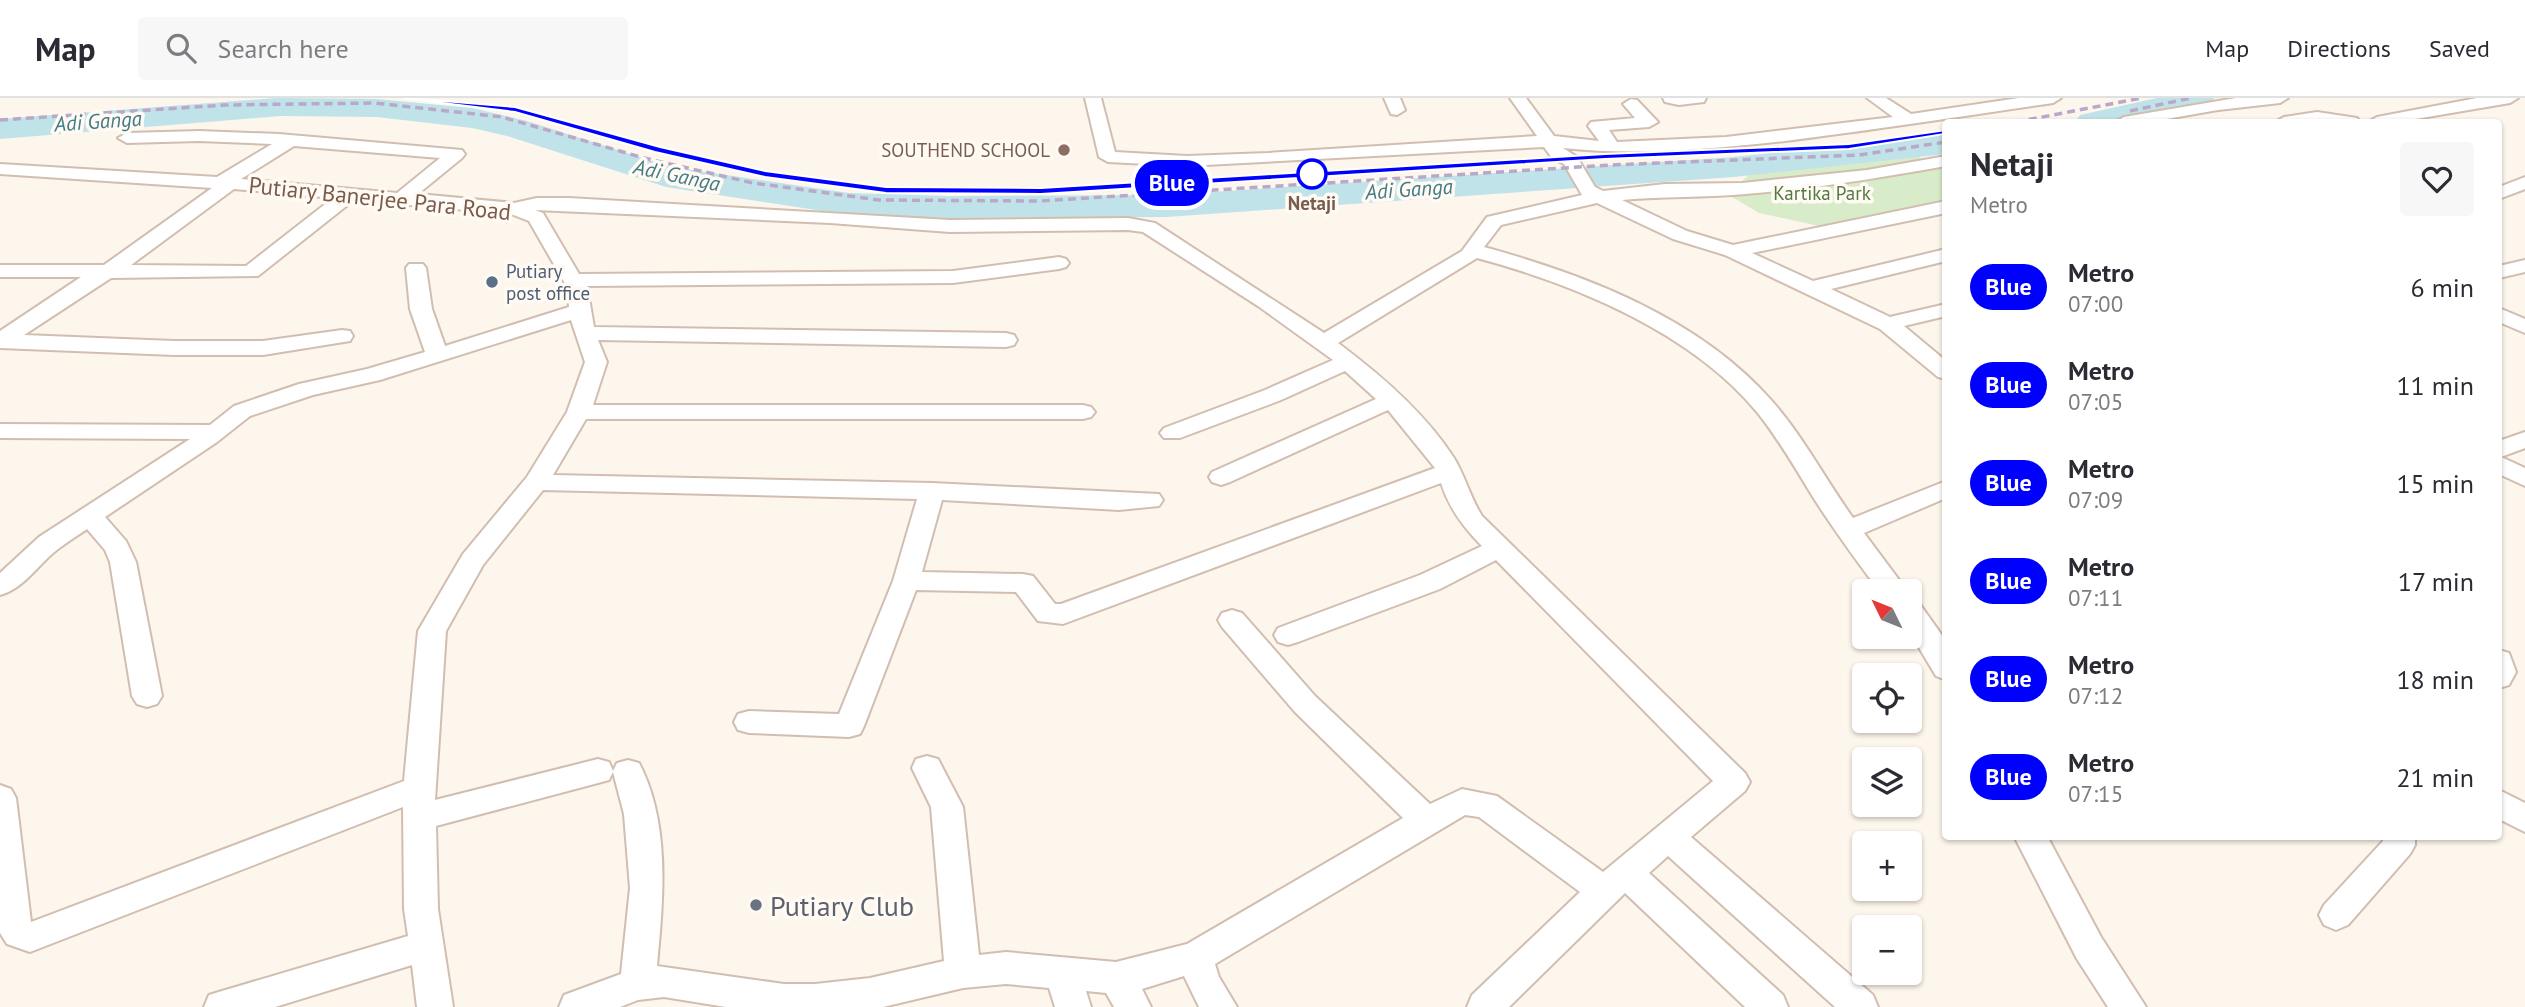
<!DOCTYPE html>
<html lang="en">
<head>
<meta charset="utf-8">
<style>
	body { margin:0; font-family:"PT Sans",sans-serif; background:#f7f7f7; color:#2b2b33; height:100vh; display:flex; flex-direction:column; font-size:26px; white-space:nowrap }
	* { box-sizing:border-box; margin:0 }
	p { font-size:23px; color:#7c7c81 }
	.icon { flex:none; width:38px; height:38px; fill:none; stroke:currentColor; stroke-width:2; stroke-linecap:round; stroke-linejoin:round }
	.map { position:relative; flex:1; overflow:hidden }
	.side { position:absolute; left:1942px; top:21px; width:560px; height:721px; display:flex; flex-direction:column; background:#fff; border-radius:7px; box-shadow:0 2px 5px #0004 }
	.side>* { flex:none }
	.badge { padding:0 14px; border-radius:23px; font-size:24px; line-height:46px }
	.needle { width:46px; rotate:313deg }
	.buttons { position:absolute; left:1852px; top:481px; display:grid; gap:14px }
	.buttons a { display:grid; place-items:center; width:70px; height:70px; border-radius:7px; background:#fff; box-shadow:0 2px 5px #0004; font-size:35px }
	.map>.badge { position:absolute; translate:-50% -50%; box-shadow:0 0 0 4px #fff }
	.round { display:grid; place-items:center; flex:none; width:74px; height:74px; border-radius:7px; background:#f7f7f7 }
	.headline { display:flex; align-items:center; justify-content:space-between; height:119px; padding:0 28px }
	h1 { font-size:33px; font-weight:700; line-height:52px }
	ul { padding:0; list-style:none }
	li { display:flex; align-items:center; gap:21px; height:98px; padding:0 28px }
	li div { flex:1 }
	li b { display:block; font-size:26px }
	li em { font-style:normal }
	li .badge { min-width:77px; font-weight:700; text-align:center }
	header { display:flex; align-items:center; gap:42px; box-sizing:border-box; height:98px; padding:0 35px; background:#fff; border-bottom:2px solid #e1e1e2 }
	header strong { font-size:33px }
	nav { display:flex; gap:38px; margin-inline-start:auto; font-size:24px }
	.search { width:490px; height:63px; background:#f7f7f7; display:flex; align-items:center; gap:18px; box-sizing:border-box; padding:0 24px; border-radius:7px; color:#7c7c81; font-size:26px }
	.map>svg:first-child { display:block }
</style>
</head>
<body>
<header>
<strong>Map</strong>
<div class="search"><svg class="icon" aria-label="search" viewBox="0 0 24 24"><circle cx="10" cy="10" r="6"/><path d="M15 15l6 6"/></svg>Search here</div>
<nav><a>Map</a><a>Directions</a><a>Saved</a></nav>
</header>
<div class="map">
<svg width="2525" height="909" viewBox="0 0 2525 909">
	<rect width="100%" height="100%" fill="#fdf6ec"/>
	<path fill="#d8ecc9" d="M1906,54L1946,70V101L1819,128L1759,115L1727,96L1757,70Z"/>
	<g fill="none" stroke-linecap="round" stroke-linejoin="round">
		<g fill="#bfe3e8" fill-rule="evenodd">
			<path d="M276,0L377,1L472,10L527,23L671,69L849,95L948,98L1167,97L1734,59L1946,36V56L1734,79L1167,119L948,120L849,117L666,89L507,38L472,30L377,19L281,18L0,41V21Z"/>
			<path d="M2157,0H2214L2210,7L2131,24H2075L2080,17Z"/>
		</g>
		<g stroke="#d1beb0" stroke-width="4">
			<g id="minor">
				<path d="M1085,0H1101L1115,54L1187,58L1268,55L1537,38L1510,0H1526L1554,38L1599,43L1588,28L1591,24L1635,20L1623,6L1631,1L1637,2L1658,24L1649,29L1609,32L1617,44L1726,39L1893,19L1867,0H1886L1911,16L2019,0H2061L2053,5C1964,18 1875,32 1785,43C1711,51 1637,58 1563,50L1577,59L1595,89L1603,93L1665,86L1743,85L1867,72L1946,58V68C1879,80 1812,91 1745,96C1704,100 1663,98 1622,102L1687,133L1733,147L1946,103V115L1752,155L1813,183L1946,151V163L1831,191L1890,219L1946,206V218L1904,228L1946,263V281L1938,279L1880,231L1725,157L1673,141L1597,105L1501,127L1484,149C1586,177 1699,220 1771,302C1803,338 1825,381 1853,420L1946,383V400L1864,435L1908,494H1880C1856,462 1834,432 1813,399C1795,370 1778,340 1757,314C1691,234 1574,186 1477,160L1338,245C1381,277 1425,315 1454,360C1465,378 1470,399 1482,418L1745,675L1750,684L1745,693L1691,739L1873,897L1878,909H1835L1668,758L1649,775L1783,897L1788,909H1745L1625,795L1509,909H1467L1472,897L1580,794L1479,719L1465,717L1215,866L1219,879L1237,909H1199L1184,878L1142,891L1151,909H1114L1106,895L1086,893L1091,909H1055L1049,890L1006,886L963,890L883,909H726L664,899L638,902L620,909H559L564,897L621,876L630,790L624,716L613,674L609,682L598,685L436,728L438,811L453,909H417L412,867L275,909H204L209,897L222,893L408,838L404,811L403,709L30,854L7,846L0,835V687L11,691L16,700L31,824L404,683L418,533L463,456L527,379L567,314L585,264L571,222L380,282L313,297L250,318L217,344L105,419L126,443L136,464L162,598L157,606L147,609L137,606L132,598L110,464L105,452L87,431C77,438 67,444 58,451C38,466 25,490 0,497V475L39,439L190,341L0,340V326L210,327L234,308L299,286L367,271L425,254L410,211L406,170L409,166H423L426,170L432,211L445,248L569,209L567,189L529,123L511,116L354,102L258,178L111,180L24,237L174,243H263L342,232L350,233L353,238L350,243L263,257H174L0,250V233L81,179H0V167H104L212,90L0,76V66L217,79L272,46L199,43L127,45L118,40L127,35L199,33L279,36L462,52L465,56L462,60L418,96L514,105L537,100H569L950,122L1128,120L1155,125L1324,235L1462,153L1487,119L1582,97L1564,66L1552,60L1544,49L1187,68L1108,64L1099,59ZM294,48L440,60L397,95L241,81ZM234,91L333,100L246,168L131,167ZM535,112L830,125L950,134L1128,132L1143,134L1258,208L1333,262L1265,292L1164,330L1160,335L1164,340H1180L1281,302L1345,273L1376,301L1212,374L1209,379L1212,384L1221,387L1230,384L1388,312L1435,370L1061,506H1055L1033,478L1023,476L922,474L942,402L1119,412L1159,408L1163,402L1159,396L932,385L553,377L586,321H1083L1091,319L1095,314L1091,309L1083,307H593L607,264L598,242L1006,249L1014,247L1017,242L1014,237L1006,235L594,229L587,188L953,185L1059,171L1066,169L1069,165L1066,161L1059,159L953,173L579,176L543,115ZM1441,385C1449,410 1463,429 1482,448L1420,477L1278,530L1274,537L1278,544L1288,547L1298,544L1440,491L1496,462L1713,683L1603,774L1497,698L1462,691L1430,706L1315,598L1242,515L1232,512L1222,515L1218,522L1222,529L1295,614L1403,720L1187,846L1116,864L1006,854L979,857L963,709L938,661L927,658L916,661L912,670L931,709L944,863L870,880L815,886H784L657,868C663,802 671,726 639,665L628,662L617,665L613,673L609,664L598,661L435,702L446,533L483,467L543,392L917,401L893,483L839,616L749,613L738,616L734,624L738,632L749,635L849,639L860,636L864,628L916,492L1016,494L1038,523L1063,526Z"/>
				<path d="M1384,0H1400L1405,12L1397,17L1391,16Z"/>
				<path d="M1663,0H1706L1704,4L1679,7L1665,4Z"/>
				<path d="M2236,0H2288L2280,5L2218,12L2149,24H2115L2124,19Z"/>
				<path d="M2477,0H2518L2510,5L2398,24H2368L2377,19Z"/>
				<path d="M2317,14L2357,20L2360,24H2275L2284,19Z"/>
				<path d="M2525,79V91L2499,101V89Z"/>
				<path d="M2525,162V174L2499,180V168Z"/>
				<path d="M2499,210L2525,221V235L2499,224Z"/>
				<path d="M2525,334V350L2501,359L2525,370V388L2499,376V343Z"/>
				<path d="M1909,502L1919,505L1946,543V582L1936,578L1909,533Z"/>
				<path d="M2499,552L2509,555L2516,574L2509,587L2499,590Z"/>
				<path d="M2499,692L2525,705V734L2499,721Z"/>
				<path d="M2014,738H2047L2101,839L2146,909H2108L2077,861Z"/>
				<path d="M2383,738H2415V747L2410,756L2348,827L2336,832L2324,827L2319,817L2324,807L2383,743Z"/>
			</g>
		</g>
		<use href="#minor" fill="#fff" fill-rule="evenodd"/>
		<g stroke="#b9a8c9" stroke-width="3.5" stroke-dasharray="8 5" stroke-linecap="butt">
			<path d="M495,9L515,12L658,52L780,78"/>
			<path d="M2130,13L2191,0"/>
			<path d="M0,22L225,7L375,5L502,19L644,60L753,85L879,102L1040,103L1611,67L1859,57L1946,44"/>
			<path d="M2016,24L2142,0"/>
		</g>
	</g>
	<path fill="#00f" stroke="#fff" stroke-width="2" d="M402,0H407L515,9L660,49L765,73L886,89L1041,90L1605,56L1849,46L1946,32L1951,35L1849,51L1605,61L1041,96L886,95L765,79L655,54L515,14Z"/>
	<circle fill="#8d6e63" stroke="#fffaf3" stroke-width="2.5" cx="1064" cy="52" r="7"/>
	<circle fill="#fff" stroke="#00f" stroke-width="3.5" cx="1312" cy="76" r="14"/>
	<circle fill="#5c6f8a" stroke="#fffaf3" stroke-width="2.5" cx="492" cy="184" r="7"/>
	<circle fill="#6b7280" stroke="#fffaf3" stroke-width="2.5" cx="756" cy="807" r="7"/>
	<g text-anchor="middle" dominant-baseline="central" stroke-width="7" stroke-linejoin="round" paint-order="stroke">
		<g font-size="19" fill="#785e54" stroke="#fffaf3" text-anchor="end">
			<text x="1050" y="52">SOUTHEND SCHOOL</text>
		</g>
		<g font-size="19" fill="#537a41" stroke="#fffaf3">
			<text x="1822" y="95">Kartika Park</text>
		</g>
		<g font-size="19" font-weight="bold" fill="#7a5c4d" stroke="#fffaf3">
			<text x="1312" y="105">Netaji</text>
		</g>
		<g font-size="19" fill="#4e5e75" stroke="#fffaf3" text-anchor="start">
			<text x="506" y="173">Putiary<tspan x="506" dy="22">post office</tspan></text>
		</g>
		<g font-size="21" font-style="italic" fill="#437c86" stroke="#fffaf3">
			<text transform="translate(98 23) rotate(-4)">Adi Ganga</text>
			<text transform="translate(677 77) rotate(12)">Adi Ganga</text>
			<text transform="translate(1409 91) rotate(-4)">Adi Ganga</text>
		</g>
		<g font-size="23" fill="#7a5c4d" stroke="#fffaf3">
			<text transform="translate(380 100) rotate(6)">Putiary Banerjee Para Road</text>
		</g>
		<g font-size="28" fill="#5b616d" stroke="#fffaf3" text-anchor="start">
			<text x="770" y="807">Putiary Club</text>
		</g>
	</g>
</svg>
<div class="buttons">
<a><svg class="needle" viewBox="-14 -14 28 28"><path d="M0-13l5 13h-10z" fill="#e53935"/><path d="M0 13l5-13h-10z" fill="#7c7c81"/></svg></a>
<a><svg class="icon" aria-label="locate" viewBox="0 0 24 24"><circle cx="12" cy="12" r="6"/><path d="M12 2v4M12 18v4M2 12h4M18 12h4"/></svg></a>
<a><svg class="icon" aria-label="layers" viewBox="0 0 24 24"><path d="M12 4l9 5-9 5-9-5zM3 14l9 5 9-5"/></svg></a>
<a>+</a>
<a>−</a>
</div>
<b class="badge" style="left:1172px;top:85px;background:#00f;color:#fff">Blue</b>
<section class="side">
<div class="headline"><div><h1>Netaji</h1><p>Metro</p></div><a class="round"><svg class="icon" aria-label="heart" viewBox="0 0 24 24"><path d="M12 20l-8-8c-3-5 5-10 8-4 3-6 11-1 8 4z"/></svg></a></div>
<ul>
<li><span class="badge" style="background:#00f;color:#fff">Blue</span><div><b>Metro</b><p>07:00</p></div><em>6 min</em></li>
<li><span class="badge" style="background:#00f;color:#fff">Blue</span><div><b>Metro</b><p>07:05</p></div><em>11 min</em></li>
<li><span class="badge" style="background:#00f;color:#fff">Blue</span><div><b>Metro</b><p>07:09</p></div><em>15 min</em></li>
<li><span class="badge" style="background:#00f;color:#fff">Blue</span><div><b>Metro</b><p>07:11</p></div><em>17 min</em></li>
<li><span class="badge" style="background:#00f;color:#fff">Blue</span><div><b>Metro</b><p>07:12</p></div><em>18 min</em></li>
<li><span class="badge" style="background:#00f;color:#fff">Blue</span><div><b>Metro</b><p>07:15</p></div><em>21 min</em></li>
</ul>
</section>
</div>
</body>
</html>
